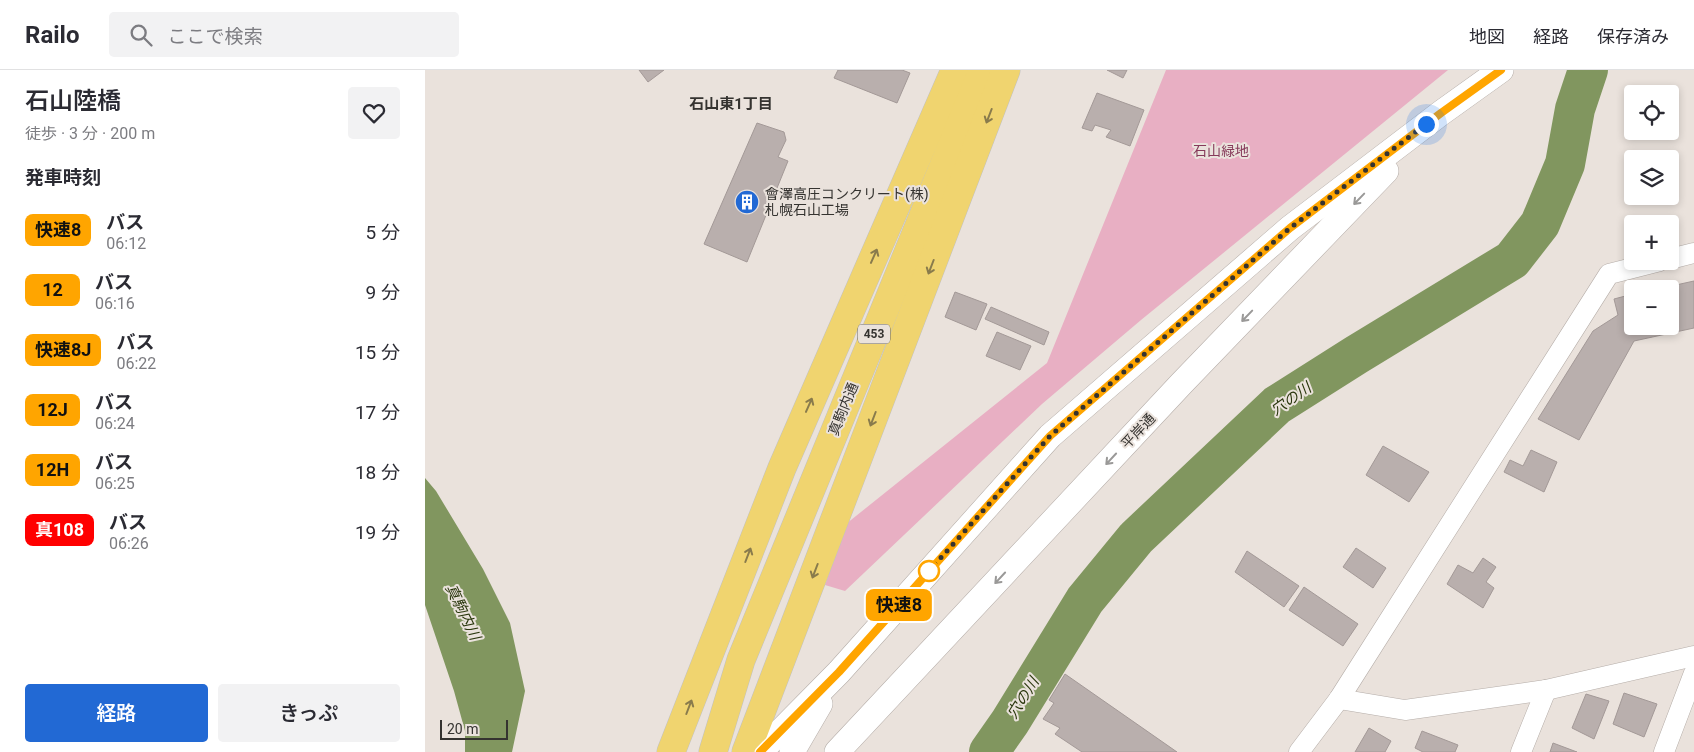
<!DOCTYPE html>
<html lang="ja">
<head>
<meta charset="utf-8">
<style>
	body { margin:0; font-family:Roboto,"Noto Sans JP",sans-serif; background:#f2f2f3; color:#2b2b33; height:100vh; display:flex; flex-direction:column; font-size:19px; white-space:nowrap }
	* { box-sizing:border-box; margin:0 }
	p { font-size:16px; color:#7c7c81 }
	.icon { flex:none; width:28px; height:28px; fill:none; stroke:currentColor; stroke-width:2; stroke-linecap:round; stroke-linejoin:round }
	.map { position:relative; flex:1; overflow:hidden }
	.side { display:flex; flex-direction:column; background:#fff; width:425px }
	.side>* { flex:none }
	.badge { padding:0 10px; border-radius:8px; font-size:18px; line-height:32px }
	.fabs { position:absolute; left:1199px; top:15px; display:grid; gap:10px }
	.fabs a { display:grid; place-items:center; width:55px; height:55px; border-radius:5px; background:#fff; box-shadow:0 2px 8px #0003; font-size:25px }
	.scale { position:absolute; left:15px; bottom:12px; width:68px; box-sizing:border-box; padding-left:5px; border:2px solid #353330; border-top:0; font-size:14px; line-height:18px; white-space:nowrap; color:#353330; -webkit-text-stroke:4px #eae2dc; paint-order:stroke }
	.you { position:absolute; width:25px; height:25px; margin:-12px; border:4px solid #fff; border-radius:50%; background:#1a73e8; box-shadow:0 0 0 8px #1a73e833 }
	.map>.badge { position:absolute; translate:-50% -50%; box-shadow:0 0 0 2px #fff }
	h2 { padding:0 25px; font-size:19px; line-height:45px }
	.round { display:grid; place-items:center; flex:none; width:52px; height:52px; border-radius:5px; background:#f2f2f3 }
	.head { display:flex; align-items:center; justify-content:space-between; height:85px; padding:0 25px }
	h1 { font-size:24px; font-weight:600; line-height:38px }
	.button { display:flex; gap:10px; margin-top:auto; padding:10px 25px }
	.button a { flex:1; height:58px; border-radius:5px; background:#2269d4; color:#fff; font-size:20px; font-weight:600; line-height:58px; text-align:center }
	.button a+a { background:#f2f2f3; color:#2b2b33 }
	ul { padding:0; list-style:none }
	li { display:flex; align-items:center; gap:15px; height:60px; padding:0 25px }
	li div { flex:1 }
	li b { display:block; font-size:19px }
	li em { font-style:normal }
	li .badge { min-width:55px; font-weight:700; text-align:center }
	header { display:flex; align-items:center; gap:30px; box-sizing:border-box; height:70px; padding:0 25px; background:#fff; border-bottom:1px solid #e1e1e2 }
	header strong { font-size:24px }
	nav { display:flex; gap:28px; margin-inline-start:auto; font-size:18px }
	.search { width:350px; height:45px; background:#f2f2f3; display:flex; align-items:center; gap:12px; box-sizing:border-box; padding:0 18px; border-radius:5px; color:#7c7c81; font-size:19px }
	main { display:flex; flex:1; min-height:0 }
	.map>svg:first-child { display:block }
</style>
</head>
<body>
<header>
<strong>Railo</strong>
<div class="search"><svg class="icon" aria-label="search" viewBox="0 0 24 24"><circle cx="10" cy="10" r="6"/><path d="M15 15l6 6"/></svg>ここで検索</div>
<nav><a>地図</a><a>経路</a><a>保存済み</a></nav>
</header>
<main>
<section class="side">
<div class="head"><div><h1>石山陸橋</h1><p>徒歩 · 3 分 · 200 m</p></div><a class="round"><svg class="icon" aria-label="heart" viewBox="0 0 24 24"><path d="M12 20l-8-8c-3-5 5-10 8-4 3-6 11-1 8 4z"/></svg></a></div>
<h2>発車時刻</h2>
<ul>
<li><span class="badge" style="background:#ffa500;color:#111">快速8</span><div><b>バス</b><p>06:12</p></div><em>5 分</em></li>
<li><span class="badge" style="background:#ffa500;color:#111">12</span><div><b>バス</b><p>06:16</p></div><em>9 分</em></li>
<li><span class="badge" style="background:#ffa500;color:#111">快速8J</span><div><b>バス</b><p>06:22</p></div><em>15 分</em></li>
<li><span class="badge" style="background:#ffa500;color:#111">12J</span><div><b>バス</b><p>06:24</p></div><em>17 分</em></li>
<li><span class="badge" style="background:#ffa500;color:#111">12H</span><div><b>バス</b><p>06:25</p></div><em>18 分</em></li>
<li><span class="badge" style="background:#f00;color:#fff">真108</span><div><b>バス</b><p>06:26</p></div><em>19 分</em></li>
</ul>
<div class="button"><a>経路</a><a>きっぷ</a></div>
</section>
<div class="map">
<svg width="1269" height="682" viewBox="0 0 1269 682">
	<rect width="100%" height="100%" fill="#eae2dc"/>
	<path fill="#e8afc3" d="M741,0H1023L716,250L617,334L420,521L400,515L421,454L622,293Z"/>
	<path fill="#81965f" d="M0,408L11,421L58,499L85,553L100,621L87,682H40V661L29,621L0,535Z"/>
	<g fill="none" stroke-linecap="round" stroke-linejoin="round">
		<path stroke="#81965f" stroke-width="40" d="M564,682L585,652L660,530L711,468L852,335L931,285L1087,190L1115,154L1140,94L1150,39L1163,0"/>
	</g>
	<g fill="#b9afad" stroke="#a39997">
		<path d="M214,0H239L223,12Z"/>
		<path d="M413,0H477L485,3L472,33L409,8Z"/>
		<path d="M682,0H702L698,8Z"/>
		<path d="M672,23L719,40L705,76L681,67L686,60L670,55L667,61L657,58Z"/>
		<path d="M332,53L359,62L361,70L353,87L363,91L322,192L279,174Z"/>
		<path d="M1269,211V258L1209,271L1154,370L1113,349L1168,261L1193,245L1189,229L1208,224V256H1245V219H1233Z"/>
		<path d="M530,222L562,234L551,260L520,247Z"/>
		<path d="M566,237L624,262L619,275L560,249Z"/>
		<path d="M572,262L606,276L595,300L561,286Z"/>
		<path d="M958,376L1004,402L984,432L941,405Z"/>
		<path d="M1106,380L1132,392L1119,422L1079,402L1085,390L1098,396Z"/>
		<path d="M931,478L961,498L948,518L918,497Z"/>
		<path d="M822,481L874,516L859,537L810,502Z"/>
		<path d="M1058,488L1071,497L1061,512L1069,518L1058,538L1022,514L1033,495L1048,503Z"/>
		<path d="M879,517L933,554L918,576L864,540Z"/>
		<path d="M640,604L752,682H657L630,664L635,658L618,649L629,633L624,630Z"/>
		<path d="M1199,623L1232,634L1219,667L1188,654Z"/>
		<path d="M1161,624L1184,631L1169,669L1147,658Z"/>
		<path d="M944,658L966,671L960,682H930Z"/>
		<path d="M997,661L1033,675L1030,682H998L990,678Z"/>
		<path d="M1128,673L1152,682H1125Z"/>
	</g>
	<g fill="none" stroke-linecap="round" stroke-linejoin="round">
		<g stroke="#b5ada8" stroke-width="21">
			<g id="minor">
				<path d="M1245,189L1269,183"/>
				<path d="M914,629L980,640L1121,620L1269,586"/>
				<path d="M874,682L914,629L1184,204L1235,191"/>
				<path d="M1096,682L1121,620"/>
				<path d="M1239,682L1269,603"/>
			</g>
		</g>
		<g stroke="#b5ada8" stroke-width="26">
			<g id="tertiary">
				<path d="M335,682L414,602L625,366L865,158L1016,43L1076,0"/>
				<path d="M367,682L395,634"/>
				<path d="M412,682L756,314L961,101"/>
			</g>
		</g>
		<g stroke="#c2c2c1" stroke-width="29">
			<g id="trunk">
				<path d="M246,682L357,398L530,0"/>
				<path d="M288,682L316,590L558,0"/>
				<path d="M321,682L581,0"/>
			</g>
		</g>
		<use href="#minor" stroke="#fff" stroke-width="20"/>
		<use href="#tertiary" stroke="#fff" stroke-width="25"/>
		<use href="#trunk" stroke="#f0d46f" stroke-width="28"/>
	</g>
	<defs><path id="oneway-shaft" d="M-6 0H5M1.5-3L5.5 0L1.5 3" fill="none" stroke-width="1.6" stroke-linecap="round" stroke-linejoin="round" transform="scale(1.25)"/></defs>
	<g stroke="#897b4c">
		<use href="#oneway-shaft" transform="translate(564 46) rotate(111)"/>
		<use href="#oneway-shaft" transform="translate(449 186) rotate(-66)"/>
		<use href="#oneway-shaft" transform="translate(506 197) rotate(111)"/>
		<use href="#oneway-shaft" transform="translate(384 335) rotate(-66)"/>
		<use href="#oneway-shaft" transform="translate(448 349) rotate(111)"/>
		<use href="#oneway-shaft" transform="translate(323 485) rotate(-69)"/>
		<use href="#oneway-shaft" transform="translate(390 501) rotate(111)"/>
		<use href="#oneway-shaft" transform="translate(264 637) rotate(-69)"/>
	</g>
	<g stroke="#9a9998">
		<use href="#oneway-shaft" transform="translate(934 129) rotate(134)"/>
		<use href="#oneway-shaft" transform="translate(822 246) rotate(134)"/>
		<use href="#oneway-shaft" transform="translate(686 389) rotate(133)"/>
		<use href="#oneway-shaft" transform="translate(575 508) rotate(133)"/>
	</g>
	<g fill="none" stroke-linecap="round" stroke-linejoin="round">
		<g stroke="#fff" stroke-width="11">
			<path id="line" d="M335,682L414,602L625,366L865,158L1016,43L1076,0"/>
		</g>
		<use href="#line" stroke="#ffa500" stroke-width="8"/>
		<path stroke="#353330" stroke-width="5" stroke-dasharray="0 9" d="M504,501L625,366L865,158L1001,54"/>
	</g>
	<defs>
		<g id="building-disc" transform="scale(1.25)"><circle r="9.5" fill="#2269d4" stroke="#eae2dc"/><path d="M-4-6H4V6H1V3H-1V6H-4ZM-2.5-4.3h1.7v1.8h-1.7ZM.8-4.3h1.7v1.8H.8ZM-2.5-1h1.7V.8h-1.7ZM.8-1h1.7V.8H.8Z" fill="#fff"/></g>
	</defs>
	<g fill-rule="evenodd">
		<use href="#building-disc" x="322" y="132"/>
	</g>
	<circle fill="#fff" stroke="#ffa500" stroke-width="2.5" cx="504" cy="501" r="10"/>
	<g text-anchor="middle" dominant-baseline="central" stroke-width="4" stroke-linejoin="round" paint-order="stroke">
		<rect fill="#eae2dc" stroke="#6b6864" stroke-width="1" x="433" y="254.5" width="32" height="19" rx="4"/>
		<g font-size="12" font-weight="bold" fill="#353330">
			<text x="449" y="264">453</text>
		</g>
		<g font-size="14" fill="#863a5a" stroke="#eae2dc">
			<text x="796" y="81">石山緑地</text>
		</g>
		<g font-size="14" fill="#353330" stroke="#eae2dc" text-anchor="start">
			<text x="340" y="124">會澤高圧コンクリート(株)<tspan x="340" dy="16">札幌石山工場</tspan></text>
		</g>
		<g font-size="14" fill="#353330" stroke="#eae2dc">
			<text transform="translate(418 339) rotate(-68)">真駒内通</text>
			<text transform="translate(713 361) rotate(-47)">平岸通</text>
		</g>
		<g font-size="15" font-weight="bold" fill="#353330" stroke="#eae2dc">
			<text x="306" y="34">石山東1丁目</text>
		</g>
		<g font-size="15" font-style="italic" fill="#29360c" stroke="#eae2dc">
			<text transform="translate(866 329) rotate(-35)">穴の川</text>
			<text transform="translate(38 542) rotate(64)">真駒内川</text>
			<text transform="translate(598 628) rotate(-58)">穴の川</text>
		</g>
	</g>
</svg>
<div class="fabs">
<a><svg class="icon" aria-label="locate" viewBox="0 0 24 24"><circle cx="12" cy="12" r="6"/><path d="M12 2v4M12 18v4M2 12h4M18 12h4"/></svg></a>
<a><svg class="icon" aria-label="layers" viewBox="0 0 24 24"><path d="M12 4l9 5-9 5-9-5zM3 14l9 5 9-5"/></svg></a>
<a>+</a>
<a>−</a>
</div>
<div class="scale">20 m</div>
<div class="you" style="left:1001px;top:54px"></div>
<b class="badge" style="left:474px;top:535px;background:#ffa500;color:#111">快速8</b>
</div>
</main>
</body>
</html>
